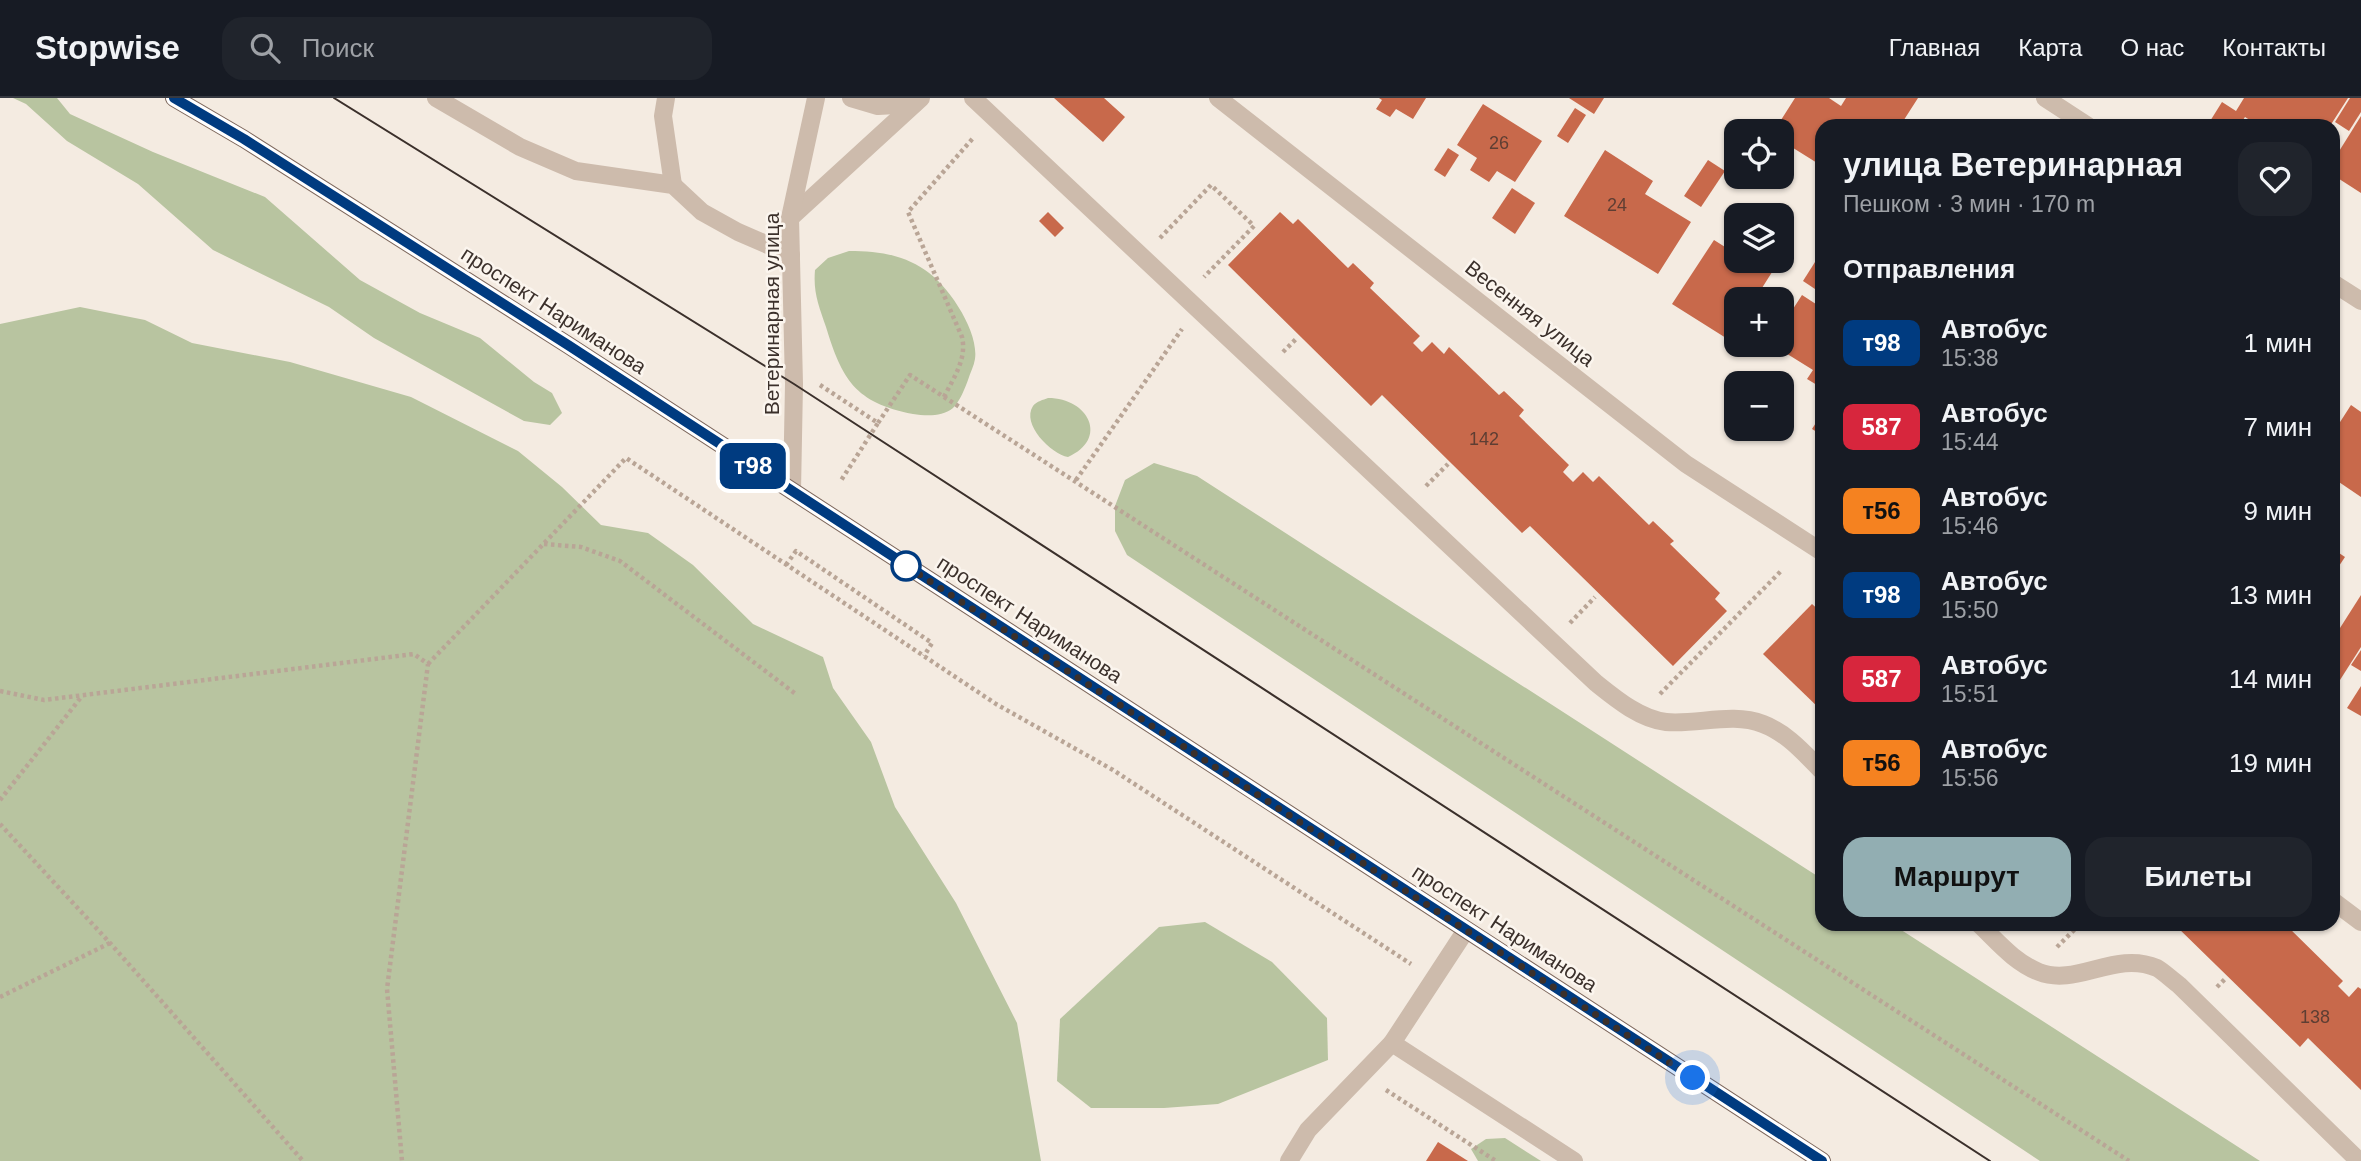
<!DOCTYPE html>
<html lang="ru">
<head>
<meta charset="utf-8">
<style>
	body { margin:0; font-family:Helvetica,sans-serif; background:#20242c; color:#f1f3f6; height:100vh; display:flex; flex-direction:column; font-size:26px; white-space:nowrap }
	* { box-sizing:border-box; margin:0 }
	p { font-size:23px; color:#9ea1a6 }
	.icon { flex:none; width:38px; height:38px; fill:none; stroke:currentColor; stroke-width:2; stroke-linecap:round; stroke-linejoin:round }
	.map { position:relative; flex:1; overflow:hidden }
	.sheet { position:absolute; left:1815px; top:21px; width:525px; height:812px; display:flex; flex-direction:column; background:#171b24; border-radius:21px; box-shadow:0 2px 5px #0004 }
	.sheet>* { flex:none }
	.badge { padding:0 14px; border-radius:10px; font-size:24px; line-height:46px }
	.controls { position:absolute; left:1724px; top:21px; display:grid; gap:14px }
	.controls a { display:grid; place-items:center; width:70px; height:70px; border-radius:14px; background:#171b24; box-shadow:0 2px 5px #0004; font-size:35px }
	.you { position:absolute; width:35px; height:35px; margin:-18px; border:5px solid #fff; border-radius:50%; background:#1a73e8; box-shadow:0 0 0 10px #1a73e833 }
	.map>.badge { position:absolute; translate:-50% -50%; box-shadow:0 0 0 4px #fff }
	h2 { padding:0 28px; font-size:26px; line-height:63px }
	.round { display:grid; place-items:center; flex:none; width:74px; height:74px; border-radius:21px; background:#20242c }
	.summary { display:flex; align-items:center; justify-content:space-between; height:119px; padding:0 28px }
	h1 { font-size:33px; font-weight:800; line-height:52px }
	.button { display:flex; gap:14px; margin-top:auto; padding:14px 28px }
	.button a { flex:1; height:80px; border-radius:21px; background:#92aeb2; color:#111; font-size:28px; font-weight:800; line-height:80px; text-align:center }
	.button a+a { background:#20242c; color:#f1f3f6 }
	ul { padding:0; list-style:none }
	li { display:flex; align-items:center; gap:21px; height:84px; padding:0 28px }
	li div { flex:1 }
	li b { display:block; font-size:26px }
	li em { font-style:normal }
	li .badge { min-width:77px; font-weight:700; text-align:center }
	header { display:flex; align-items:center; gap:42px; box-sizing:border-box; height:98px; padding:0 35px; background:#171b24; border-bottom:2px solid #363941 }
	header strong { font-size:33px }
	nav { display:flex; gap:38px; margin-inline-start:auto; font-size:24px }
	.search { width:490px; height:63px; background:#20242c; display:flex; align-items:center; gap:18px; box-sizing:border-box; padding:0 24px; border-radius:21px; color:#9ea1a6; font-size:26px }
	.map>svg:first-child { display:block }
</style>
</head>
<body>
<header>
<strong>Stopwise</strong>
<div class="search"><svg class="icon" aria-label="search" viewBox="0 0 24 24"><circle cx="10" cy="10" r="6"/><path d="M15 15l6 6"/></svg>Поиск</div>
<nav><a>Главная</a><a>Карта</a><a>О нас</a><a>Контакты</a></nav>
</header>
<div class="map">
<svg width="2361" height="1063" viewBox="0 0 2361 1063">
	<rect width="100%" height="100%" fill="#f4ebe1"/>
	<g fill="#b8c4a0">
		<path d="M13,0H57L70,16L153,54L265,99L360,182L420,215L480,240L534,284L552,295L562,315L550,327L524,323L374,240L329,209L213,152L138,86L67,43L26,6Z"/>
		<path d="M849,153C876,153 902,156 925,172C948,187 979,233 975,261C974,268 970,275 968,282C965,290 960,303 953,310C942,319 926,318 913,316C855,305 842,281 826,229C819,208 813,195 815,172L828,160Z"/>
		<path d="M80,209L145,222L192,245L290,264L411,299L518,353L562,389L601,427L648,435L693,467L753,526L823,559L833,590L871,644L895,709L956,805L1017,925L1041,1063H0V226Z"/>
		<path d="M1048,300C1089,300 1109,341 1068,359C1051,356 1021,326 1033,308C1037,303 1043,302 1048,300Z"/>
		<path d="M1154,365L1197,378L1822,781V826H1892L2260,1063H2040L1127,457L1115,433V408L1125,382Z"/>
		<path d="M1205,824L1272,864L1327,920L1328,962L1218,1006L1164,1010H1091L1057,983L1060,921L1159,829Z"/>
		<path d="M1505,1040L1541,1063H1478L1471,1051L1486,1041Z"/>
	</g>
	<g fill="#c8694b">
		<path d="M1054,0H1104L1125,19L1103,44Z"/>
		<path d="M1379,0H1426L1413,21L1396,11L1390,19L1376,11L1382,2Z"/>
		<path d="M1569,0H1604L1594,16Z"/>
		<path d="M1795,0H1829L1841,8L1846,0H1918L1900,28H1822V68L1782,43V33H1774Z"/>
		<path d="M2244,0H2348L2330,28H2259L2245,19L2239,28H2207L2222,4L2236,13Z"/>
		<path d="M2350,0H2361V14L2349,33L2335,24Z"/>
		<path d="M1483,6L1542,43L1515,84L1497,73L1489,84L1470,72L1477,60L1457,47Z"/>
		<path d="M1575,10L1586,17L1568,45L1557,38Z"/>
		<path d="M2361,18V95L2333,77V63Z"/>
		<path d="M1448,50L1459,57L1445,79L1434,72Z"/>
		<path d="M1605,52L1653,83L1645,96L1691,124L1658,176L1564,118Z"/>
		<path d="M1708,62L1725,73L1701,109L1684,98Z"/>
		<path d="M1512,90L1535,105L1515,136L1492,120Z"/>
		<path d="M1048,114L1064,130L1055,139L1039,123Z"/>
		<path d="M1280,114L1293,126L1298,121L1348,170L1353,165L1374,185L1370,190L1420,238L1413,245L1422,254L1432,244L1444,256L1449,249L1499,297L1504,293L1524,312L1519,318L1569,367L1563,374L1573,384L1583,374L1593,384L1599,378L1649,427L1653,423L1674,443L1670,446L1720,495L1715,501L1727,513L1673,568L1530,428L1522,435L1382,297L1371,308L1228,167Z"/>
		<path d="M1714,142L1733,154L1736,149V163H1761L1774,171L1755,201H1736V223L1726,240L1672,206Z"/>
		<path d="M1822,153V180L1815,191L1803,183Z"/>
		<path d="M1802,197L1822,210V290L1807,281L1813,272L1773,247H1782V228Z"/>
		<path d="M2351,307L2361,314V399L2333,380V335Z"/>
		<path d="M1819,320L1822,321V337L1812,331Z"/>
		<path d="M2333,451L2345,459L2333,477Z"/>
		<path d="M2361,497V549L2333,593V541Z"/>
		<path d="M1812,506L1822,515V613L1763,556Z"/>
		<path d="M2361,552V573L2351,567Z"/>
		<path d="M2361,588V618L2347,610Z"/>
		<path d="M2174,826H2285L2343,883L2338,888L2349,899L2358,889L2361,891V992L2308,940L2300,949Z"/>
		<path d="M1438,1044L1468,1063H1426Z"/>
	</g>
	<g fill="none" stroke-linecap="round" stroke-linejoin="round">
		<g stroke="#b9a596" stroke-width="4.5" stroke-dasharray="3.5 3.5" stroke-linecap="butt">
			<path d="M1160,140L1211,87L1254,128L1204,179"/>
			<path d="M1283,254L1297,240"/>
			<path d="M820,287L878,325L840,384"/>
			<path d="M944,299C954,279 967,261 962,239L908,114L974,39"/>
			<path d="M878,325L910,277L2129,1063"/>
			<path d="M1076,382L1182,231"/>
			<path d="M1426,388L1448,366"/>
			<path d="M544,446L581,449L620,463L797,597"/>
			<path d="M786,467L796,453L932,545L924,558"/>
			<path d="M1570,525L1595,499"/>
			<path d="M428,566L626,360L996,606L1113,672L1411,866"/>
			<path d="M0,593L44,602L414,556L428,566L387,891L402,1063"/>
			<path d="M1660,596L1781,473"/>
			<path d="M0,702L82,598"/>
			<path d="M0,726L110,845L303,1063"/>
			<path d="M2057,849L2080,826"/>
			<path d="M2217,889L2226,880"/>
			<path d="M0,899L110,845"/>
			<path d="M1386,992L1496,1063"/>
		</g>
		<g stroke="#cdbbac" stroke-width="18">
			<path d="M436,0L520,49L576,73L673,87L702,114L738,134L791,157"/>
			<path d="M666,0L663,18L673,87"/>
			<path d="M851,0L878,8L914,6"/>
			<path d="M973,0L1596,585C1616,601 1640,621 1666,624C1698,627 1732,614 1763,626C1787,635 1804,655 1822,673"/>
			<path d="M1218,0L1686,366L1822,454"/>
			<path d="M2045,0L2088,28"/>
			<path d="M790,120L921,0"/>
			<path d="M2333,185L2361,203"/>
			<path d="M792,393L794,286L790,120L816,0"/>
			<path d="M2333,803L2361,824"/>
			<path d="M1979,826C1998,844 2014,864 2039,874C2077,889 2115,852 2157,870C2164,874 2172,882 2179,887L2359,1063"/>
			<path d="M1392,945L1574,1063"/>
			<path d="M1289,1063L1308,1032L1392,945L1466,832"/>
		</g>
		<path stroke="#7d675c" stroke-width="18" d="M174,0L244,41L568,247L1822,1063"/>
		<path stroke="#3b302b" stroke-width="2" d="M334,0L794,286L1990,1063"/>
	</g>
	<g fill="none" stroke-linecap="round" stroke-linejoin="round">
		<g stroke="#fff" stroke-width="16">
			<path id="line" d="M174,0L244,41L568,247L1822,1063"/>
		</g>
		<use href="#line" stroke="#003b80" stroke-width="10"/>
		<path stroke="#3b302b" stroke-width="7" stroke-dasharray="0 12.6" d="M906,468L897,462L1693,980"/>
	</g>
	<circle fill="#fff" stroke="#003b80" stroke-width="3.5" cx="906" cy="468" r="14"/>
	<g text-anchor="middle" dominant-baseline="central" stroke-width="5" stroke-linejoin="round" paint-order="stroke">
		<g font-size="18" fill="#5e3e33">
			<text x="1499" y="45">26</text>
			<text x="1617" y="107">24</text>
			<text x="1484" y="341">142</text>
			<text x="2315" y="919">138</text>
		</g>
		<g font-size="21" fill="#3b302b" stroke="#fbf5ee">
			<text transform="translate(554 212) rotate(33)">проспект Нариманова</text>
			<text transform="translate(1530 215) rotate(38)">Весенняя улица</text>
			<text transform="translate(771 216) rotate(-90)">Ветеринарная улица</text>
			<text transform="translate(1030 521) rotate(33)">проспект Нариманова</text>
			<text transform="translate(1505 830) rotate(33)">проспект Нариманова</text>
		</g>
	</g>
</svg>
<div class="controls">
<a><svg class="icon" aria-label="locate" viewBox="0 0 24 24"><circle cx="12" cy="12" r="6"/><path d="M12 2v4M12 18v4M2 12h4M18 12h4"/></svg></a>
<a><svg class="icon" aria-label="layers" viewBox="0 0 24 24"><path d="M12 4l9 5-9 5-9-5zM3 14l9 5 9-5"/></svg></a>
<a>+</a>
<a>−</a>
</div>
<div class="you" style="left:1693px;top:980px"></div>
<b class="badge" style="left:753px;top:368px;background:#003b80;color:#fff">т98</b>
<section class="sheet">
<div class="summary"><div><h1>улица Ветеринарная</h1><p>Пешком · 3 мин · 170 m</p></div><a class="round"><svg class="icon" aria-label="heart" viewBox="0 0 24 24"><path d="M12 20l-8-8c-3-5 5-10 8-4 3-6 11-1 8 4z"/></svg></a></div>
<h2>Отправления</h2>
<ul>
<li><span class="badge" style="background:#003b80;color:#fff">т98</span><div><b>Автобус</b><p>15:38</p></div><em>1 мин</em></li>
<li><span class="badge" style="background:#d7263d;color:#fff">587</span><div><b>Автобус</b><p>15:44</p></div><em>7 мин</em></li>
<li><span class="badge" style="background:#f58220;color:#111">т56</span><div><b>Автобус</b><p>15:46</p></div><em>9 мин</em></li>
<li><span class="badge" style="background:#003b80;color:#fff">т98</span><div><b>Автобус</b><p>15:50</p></div><em>13 мин</em></li>
<li><span class="badge" style="background:#d7263d;color:#fff">587</span><div><b>Автобус</b><p>15:51</p></div><em>14 мин</em></li>
<li><span class="badge" style="background:#f58220;color:#111">т56</span><div><b>Автобус</b><p>15:56</p></div><em>19 мин</em></li>
</ul>
<div class="button"><a>Маршрут</a><a>Билеты</a></div>
</section>
</div>
</body>
</html>
